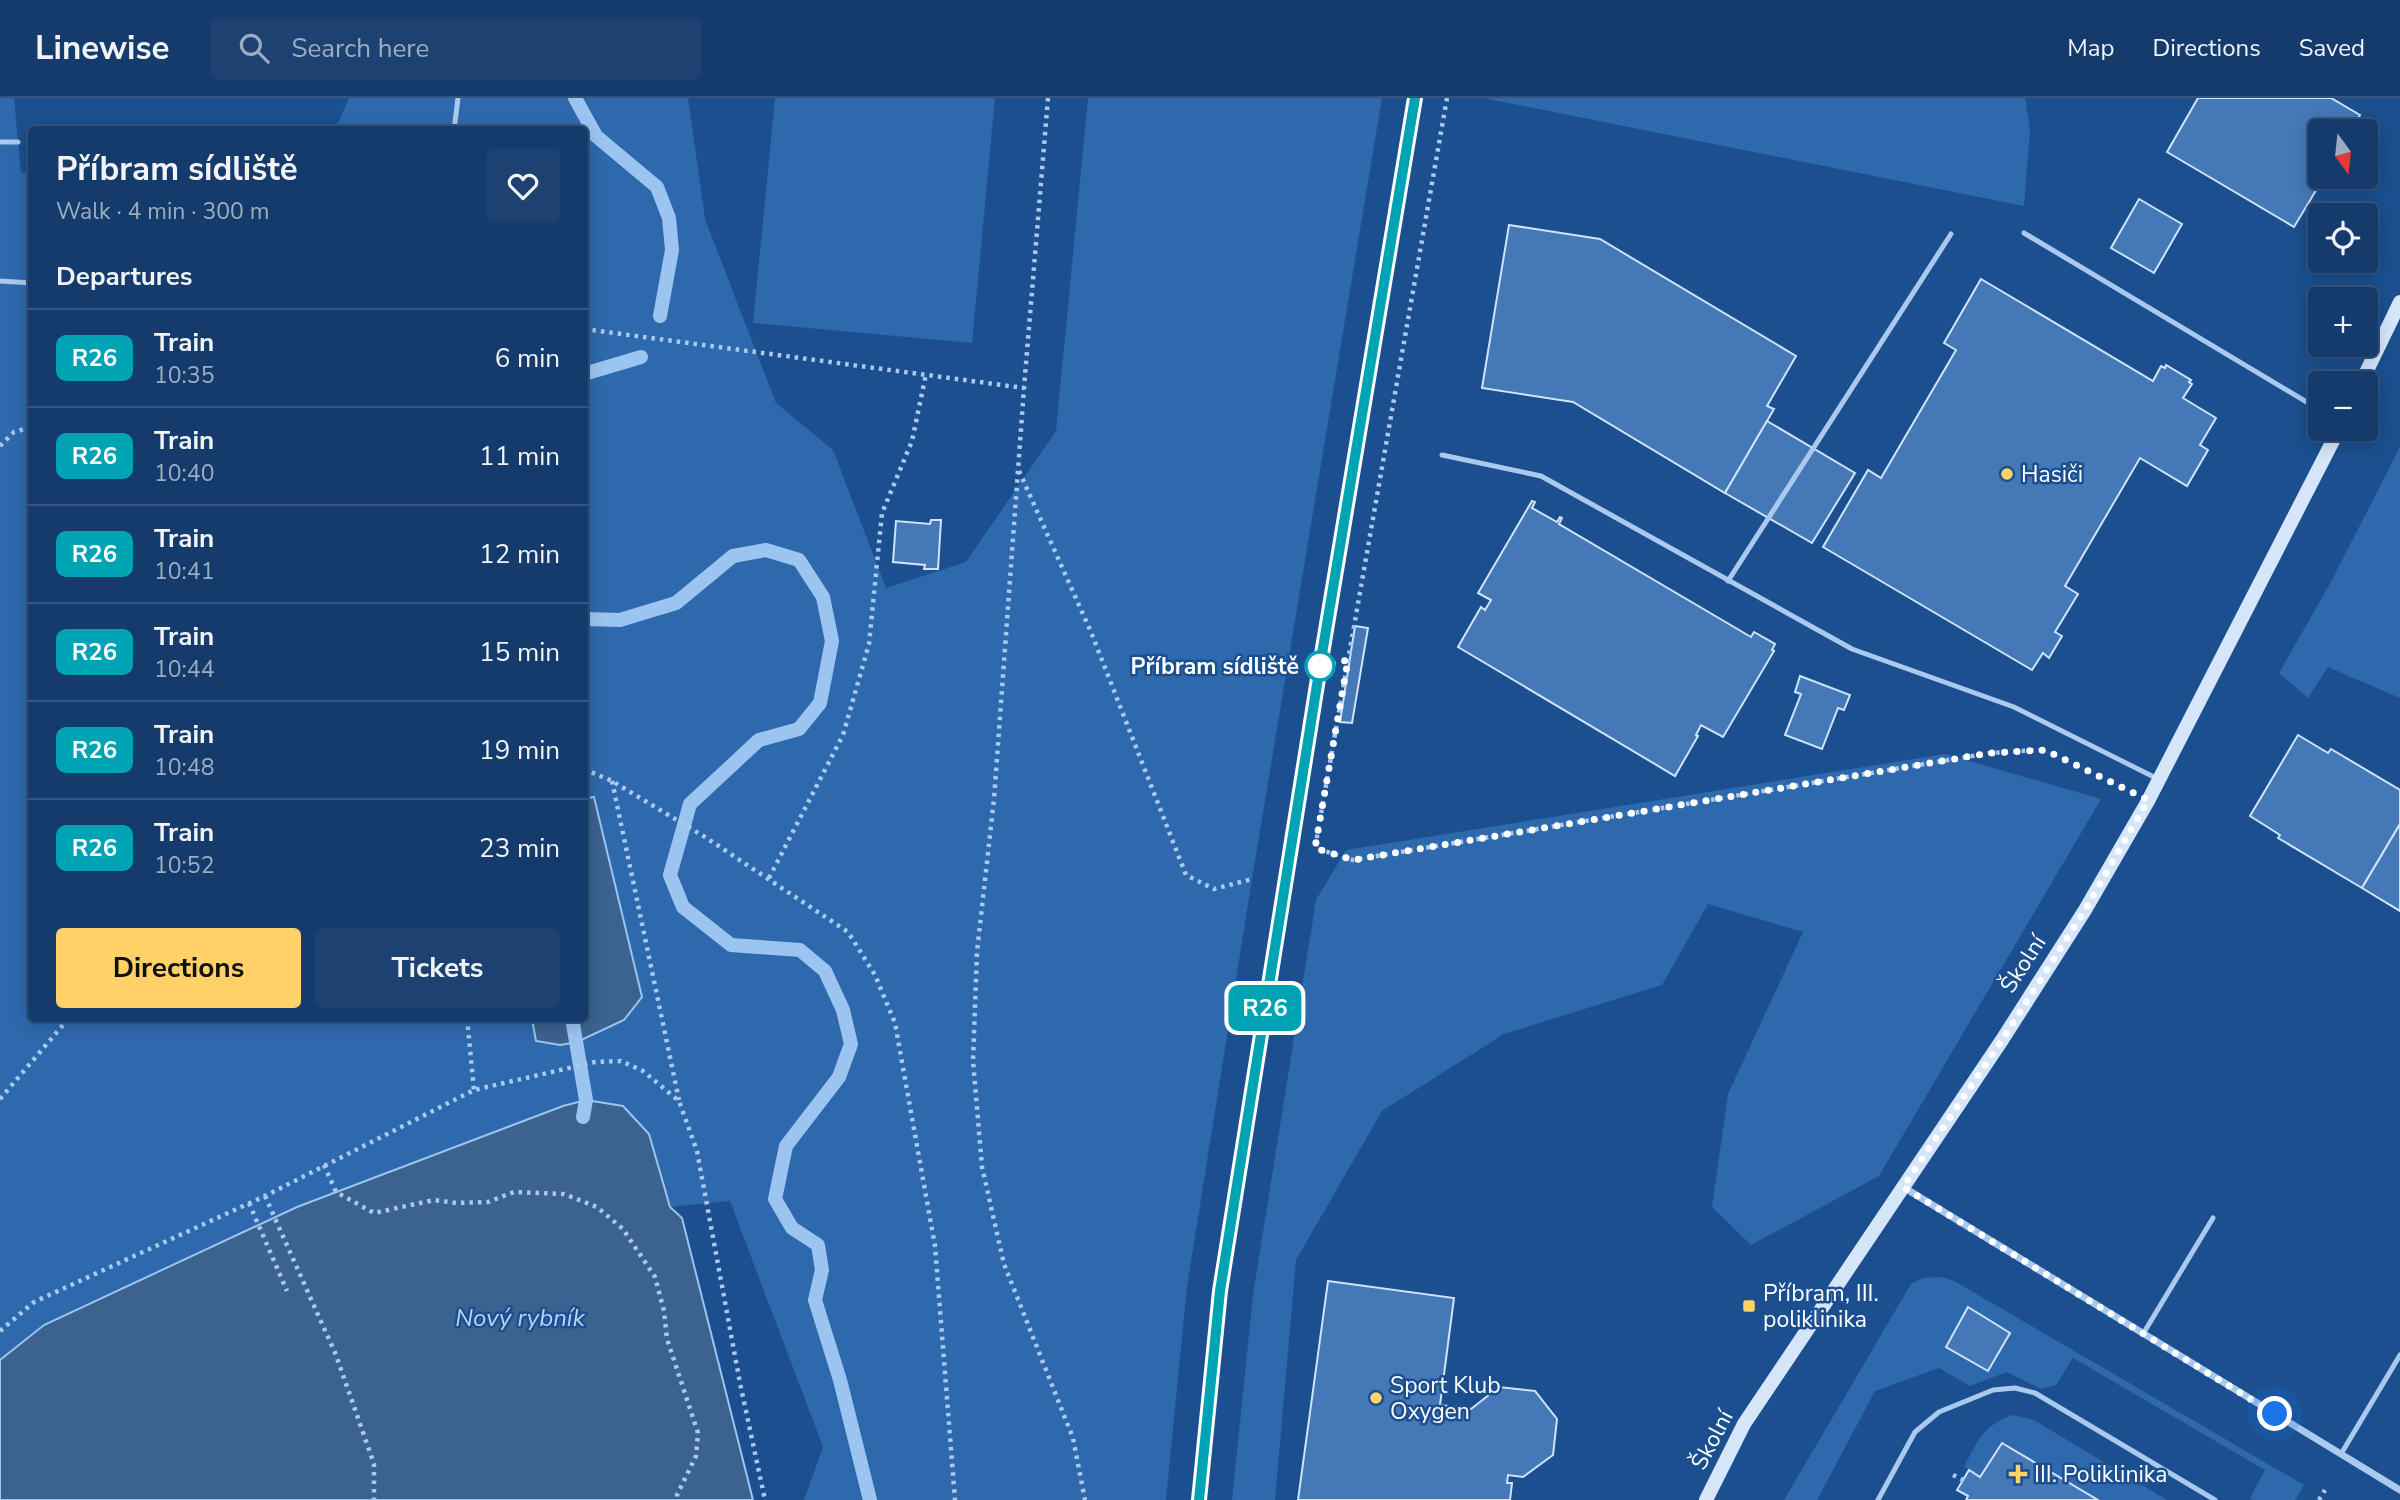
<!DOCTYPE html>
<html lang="en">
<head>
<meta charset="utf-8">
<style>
	body { margin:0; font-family:"Nunito Sans",sans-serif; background:#1d4271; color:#f1f3f6; height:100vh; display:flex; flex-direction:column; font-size:26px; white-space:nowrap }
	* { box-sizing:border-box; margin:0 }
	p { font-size:23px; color:#9dadc1 }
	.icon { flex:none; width:38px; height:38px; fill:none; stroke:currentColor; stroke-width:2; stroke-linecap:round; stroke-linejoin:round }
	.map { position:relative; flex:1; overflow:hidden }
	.details { position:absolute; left:28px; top:28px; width:560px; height:896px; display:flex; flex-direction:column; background:#143b6b; border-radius:7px; box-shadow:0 4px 18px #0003,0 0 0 2px #33557e }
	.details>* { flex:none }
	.badge { padding:0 14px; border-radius:10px; font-size:24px; line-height:46px }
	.needle { width:46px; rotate:165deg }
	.fabs { position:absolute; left:2308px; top:21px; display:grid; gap:14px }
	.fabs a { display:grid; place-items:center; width:70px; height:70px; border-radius:7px; background:#143b6b; box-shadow:0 4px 18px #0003,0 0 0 2px #33557e; font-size:35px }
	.you { position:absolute; width:35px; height:35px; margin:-18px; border:5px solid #fff; border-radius:50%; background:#1a73e8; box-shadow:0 0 0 10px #1a73e833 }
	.map>.badge { position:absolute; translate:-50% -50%; box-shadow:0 0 0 4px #fff }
	h2 { padding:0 28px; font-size:26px; line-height:63px }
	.round { display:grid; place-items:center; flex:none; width:74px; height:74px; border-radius:7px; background:#1d4271 }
	.summary { display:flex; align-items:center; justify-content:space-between; height:119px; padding:0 28px }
	h1 { font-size:33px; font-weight:700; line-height:52px }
	.primary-button { display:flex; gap:14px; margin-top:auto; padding:14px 28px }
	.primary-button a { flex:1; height:80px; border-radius:7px; background:#ffd166; color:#111; font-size:28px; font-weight:700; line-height:80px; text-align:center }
	.primary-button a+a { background:#1d4271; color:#f1f3f6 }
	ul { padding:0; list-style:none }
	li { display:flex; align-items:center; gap:21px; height:98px; padding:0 28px; border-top:2px solid #33557e }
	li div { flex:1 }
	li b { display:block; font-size:26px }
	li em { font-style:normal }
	li .badge { min-width:77px; font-weight:700; text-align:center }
	header { display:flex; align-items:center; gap:42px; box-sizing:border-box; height:98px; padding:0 35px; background:#143b6b; border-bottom:2px solid #33557e }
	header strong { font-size:33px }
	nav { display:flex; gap:38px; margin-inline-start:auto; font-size:24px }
	.search { width:490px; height:63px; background:#1d4271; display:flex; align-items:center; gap:18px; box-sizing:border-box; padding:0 24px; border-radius:7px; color:#9dadc1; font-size:26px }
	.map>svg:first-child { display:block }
</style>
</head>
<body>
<header>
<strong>Linewise</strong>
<div class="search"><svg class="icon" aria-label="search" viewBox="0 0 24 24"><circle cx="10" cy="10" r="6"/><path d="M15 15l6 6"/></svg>Search here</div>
<nav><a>Map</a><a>Directions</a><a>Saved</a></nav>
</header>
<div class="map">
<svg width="2400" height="1402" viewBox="0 0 2400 1402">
	<rect width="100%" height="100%" fill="#1b4f8f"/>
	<g fill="#2e69ad">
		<path d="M0,0H14L21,75L32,74V920H584V32L323,31L338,25L349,0H688L705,121L776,305L833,352L886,490L966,464L1056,333L1088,0H1382L1252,781L1187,1189L1166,1402H804L823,1349L730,1103L670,1109L649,1036L586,1002L563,1008L297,1109L44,1227L0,1262Z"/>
		<path d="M775,0H995L972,245L753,225Z"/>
		<path d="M1484,0H2025L2030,32L2024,108Z"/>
		<path d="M2400,349V600L2328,569L2308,600L2279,575L2332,482Z"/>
		<path d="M1945,656L2101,701L1879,1078L1751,1147L1712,1109L1728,996L1803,834L1708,806L1662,887L1504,936L1382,1013L1296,1162L1275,1402H1232L1253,1197L1316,802L1346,752Z"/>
		<path d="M1943,1179L1956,1184L2304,1387L2295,1402H2254L2250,1400L2265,1372L2073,1260L2056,1287L2041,1291L2007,1274L1970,1288L1939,1270L1875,1293L1817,1402H1784L1911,1186L1923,1180Z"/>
		<path d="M2013,1317L2034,1322L2167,1402H2098L1980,1379L1964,1369C1978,1342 1982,1328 2013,1317Z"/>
	</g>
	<g fill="#3c6290" stroke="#9cc4f0" stroke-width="2">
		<path d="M594,699L642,899L624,922L577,944L560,947L536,943L532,921L584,920V701Z"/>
		<path d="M586,1002L623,1008L649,1036L670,1109L682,1120L753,1402H0V1262L44,1227L297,1109L563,1008Z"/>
	</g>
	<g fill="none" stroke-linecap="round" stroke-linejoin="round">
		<g stroke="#9cc4f0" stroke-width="14">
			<path d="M575,0L596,38L657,89L669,120L672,152L660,218"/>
			<path d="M584,276L641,259"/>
			<path d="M584,521L620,522L676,505L733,458L766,452L799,462L823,499L832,543L820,605L799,631L759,642L690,706L670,777L683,809L731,847L800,852L825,873L843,912L851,946L839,979L786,1048L775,1101L792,1130L818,1147L822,1172L815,1202L840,1282L870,1402"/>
			<path d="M572,920L586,1002L583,1019"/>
		</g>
	</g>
	<g fill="#4478b7" stroke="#cfe3fa" stroke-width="2">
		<path d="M2198,0H2331L2360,17L2351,33H2320V79H2324L2294,129L2167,54Z"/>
		<path d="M2139,101L2182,126L2154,175L2111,150Z"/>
		<path d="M1509,127L1600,141L1796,258L1767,308L1774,311L1725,395L1573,304L1482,290Z"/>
		<path d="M1981,181L2153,283L2161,268L2165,270L2166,267L2191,282L2189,284L2192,286L2183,300L2216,320L2200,347L2208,352L2187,388L2140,360L2065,488L2078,496L2055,534L2062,538L2049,560L2043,555L2032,572L1823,449L1868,372L1881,380L1956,252L1944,245Z"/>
		<path d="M1767,323L1855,375L1812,445L1725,395Z"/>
		<path d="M1532,403L1535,404L1532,410L1557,424L1560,419L1562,420L1559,426L1751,539L1754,534L1775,546L1772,552L1774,553L1723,639L1701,627L1696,637L1698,638L1675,678L1458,549L1481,509L1485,512L1491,502L1478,495Z"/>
		<path d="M931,422H941L938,471H924L925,467L893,464L896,423L930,426Z"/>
		<path d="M1355,528L1368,530L1352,625L1340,624Z"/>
		<path d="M1800,578L1850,597L1844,612L1838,610L1822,651L1785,637L1801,596L1795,594Z"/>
		<path d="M2298,637L2328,655L2331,651L2400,692V726L2362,790L2278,740L2280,737L2250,718Z"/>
		<path d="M2400,726V813L2362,790Z"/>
		<path d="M1328,1183L1454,1200L1440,1307L1471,1311L1499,1289L1535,1293L1557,1321L1553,1357L1523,1379L1508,1377L1507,1385H1512L1510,1402H1298Z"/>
		<path d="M1968,1209L2010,1235L1988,1273L1946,1249Z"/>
		<path d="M2002,1345L2098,1402H1966L1968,1398L1957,1392L1969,1372L1980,1379Z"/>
	</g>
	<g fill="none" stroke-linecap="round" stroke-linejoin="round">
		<g stroke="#a9c9ee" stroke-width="4.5" stroke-dasharray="3.5 5" stroke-linecap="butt">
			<path d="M1048,0L1024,290L994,701L977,854L973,963L982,1069L1004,1166L1073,1340L1085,1402"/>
			<path d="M1447,0L1315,750L1353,762L1990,655L2039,652"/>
			<path d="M584,231L1024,290"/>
			<path d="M0,348L14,334L32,329"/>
			<path d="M1019,373L1091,534L1186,777L1214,791L1252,781"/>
			<path d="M584,671L612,683L705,739L848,834L875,877L895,925L935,1148L955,1402"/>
			<path d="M612,683L679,1002"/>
			<path d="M769,780L843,637L869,546L882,415L912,343L926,276"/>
			<path d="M467,920L474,992"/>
			<path d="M0,1001L69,920"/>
			<path d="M324,1067L336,1094L374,1115L434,1102L456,1105L488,1104L514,1094L564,1096L597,1109L623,1131L655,1179L664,1213L667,1241L698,1335L696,1358L677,1397V1402"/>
			<path d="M265,1098L336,1257L374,1366V1402"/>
			<path d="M249,1105L287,1193"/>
			<path d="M0,1233L34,1204L265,1098L474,992L595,964L621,963L643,973L679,1003L697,1053L740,1285L765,1402"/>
			<path d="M1953,1377L1963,1382"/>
			<path d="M2319,1402L2325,1392"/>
		</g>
		<g stroke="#a9c9ee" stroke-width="5">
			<path d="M454,32L458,0"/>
			<path d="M0,44H18"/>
			<path d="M2024,135L2320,312"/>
			<path d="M0,183L32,185"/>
			<path d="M1442,357L1541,378L1852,551L2014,609L2158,681"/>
			<path d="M1728,483L1951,136"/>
			<path d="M2143,1236L2213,1120"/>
			<path d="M2341,1356L2400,1257"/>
			<path d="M1878,1402L1915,1334L1939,1314L1993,1292L2015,1290L2035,1295L2215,1402"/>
		</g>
		<path stroke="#a9c9ee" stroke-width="7" d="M1903,1089L2400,1392"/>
		<g stroke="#d6e6fa" stroke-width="14">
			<path d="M2361,285L2400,204"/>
			<path d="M1706,1402L1744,1326L2002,942L2085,812L2148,703L2339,331"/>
		</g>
		<g stroke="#fff" stroke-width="8">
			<path id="rail" d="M1199,1402L1220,1193L1320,568L1415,0"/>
		</g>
		<use href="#rail" stroke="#1b4f8f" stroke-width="5" stroke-dasharray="16" stroke-linecap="butt"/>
	</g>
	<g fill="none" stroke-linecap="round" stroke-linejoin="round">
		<g stroke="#fff" stroke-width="16">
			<path id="line" d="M1199,1402L1220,1193L1320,568L1415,0"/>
		</g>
		<use href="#line" stroke="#00a3b4" stroke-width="10"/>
		<path stroke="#fff" stroke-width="7" stroke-dasharray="0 12.6" d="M1320,568L1348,562L1315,750L1353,762L1990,655L2045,652L2148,702L2085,812L2002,942L1903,1089L2275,1316"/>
	</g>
	<g fill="#ffd166" stroke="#1b4f8f" stroke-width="2.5">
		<circle cx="2007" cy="376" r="7"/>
		<rect x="1742" y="1201" width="14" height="14" rx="3.5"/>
		<circle cx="1376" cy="1300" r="7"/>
		<path d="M2014.5 1365.5h7v7h7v7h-7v7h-7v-7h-7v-7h7z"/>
	</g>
	<circle fill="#fff" stroke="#00a3b4" stroke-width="3.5" cx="1320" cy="568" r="14"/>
	<g text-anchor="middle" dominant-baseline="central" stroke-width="5" stroke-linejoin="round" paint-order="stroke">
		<g font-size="23" fill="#fff" stroke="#1b4f8f" text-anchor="start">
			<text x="2021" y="376">Hasiči</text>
			<text x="1763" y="1195">Příbram, III.<tspan x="1763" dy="26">poliklinika</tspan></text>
			<text x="1390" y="1287">Sport Klub<tspan x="1390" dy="26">Oxygen</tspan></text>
			<text x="2034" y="1376">III. Poliklinika</text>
		</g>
		<g font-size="23" font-weight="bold" fill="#fff" stroke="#1b4f8f" text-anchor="end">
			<text x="1299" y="568">Příbram sídliště</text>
		</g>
		<g font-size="23" fill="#fff" stroke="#1b4f8f">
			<text transform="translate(2023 866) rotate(-57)">Školní</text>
			<text transform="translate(1712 1342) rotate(-62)">Školní</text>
		</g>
		<g font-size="24" font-style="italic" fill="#b5d3f5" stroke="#1b4f8f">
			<text x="520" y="1220">Nový rybník</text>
		</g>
	</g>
</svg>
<div class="fabs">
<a><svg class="needle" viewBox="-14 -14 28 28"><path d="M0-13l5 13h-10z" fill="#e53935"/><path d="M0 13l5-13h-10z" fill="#9dadc1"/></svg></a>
<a><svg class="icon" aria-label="locate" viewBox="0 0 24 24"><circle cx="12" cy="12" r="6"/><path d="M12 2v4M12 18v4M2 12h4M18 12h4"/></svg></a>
<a>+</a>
<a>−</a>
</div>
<div class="you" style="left:2275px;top:1316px"></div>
<b class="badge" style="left:1265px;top:910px;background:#00a3b4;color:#fff">R26</b>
<section class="details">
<div class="summary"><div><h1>Příbram sídliště</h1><p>Walk · 4 min · 300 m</p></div><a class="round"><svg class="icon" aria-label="heart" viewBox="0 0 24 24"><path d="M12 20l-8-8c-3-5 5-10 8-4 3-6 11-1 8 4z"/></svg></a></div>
<h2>Departures</h2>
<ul>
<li><span class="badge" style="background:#00a3b4;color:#fff">R26</span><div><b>Train</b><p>10:35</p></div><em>6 min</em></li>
<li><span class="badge" style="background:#00a3b4;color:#fff">R26</span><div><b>Train</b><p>10:40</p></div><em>11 min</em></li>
<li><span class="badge" style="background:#00a3b4;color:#fff">R26</span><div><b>Train</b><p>10:41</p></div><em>12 min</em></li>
<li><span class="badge" style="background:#00a3b4;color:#fff">R26</span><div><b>Train</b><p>10:44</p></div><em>15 min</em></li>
<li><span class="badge" style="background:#00a3b4;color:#fff">R26</span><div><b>Train</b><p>10:48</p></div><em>19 min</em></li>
<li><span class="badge" style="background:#00a3b4;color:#fff">R26</span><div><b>Train</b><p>10:52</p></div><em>23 min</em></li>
</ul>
<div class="primary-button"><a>Directions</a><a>Tickets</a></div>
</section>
</div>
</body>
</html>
